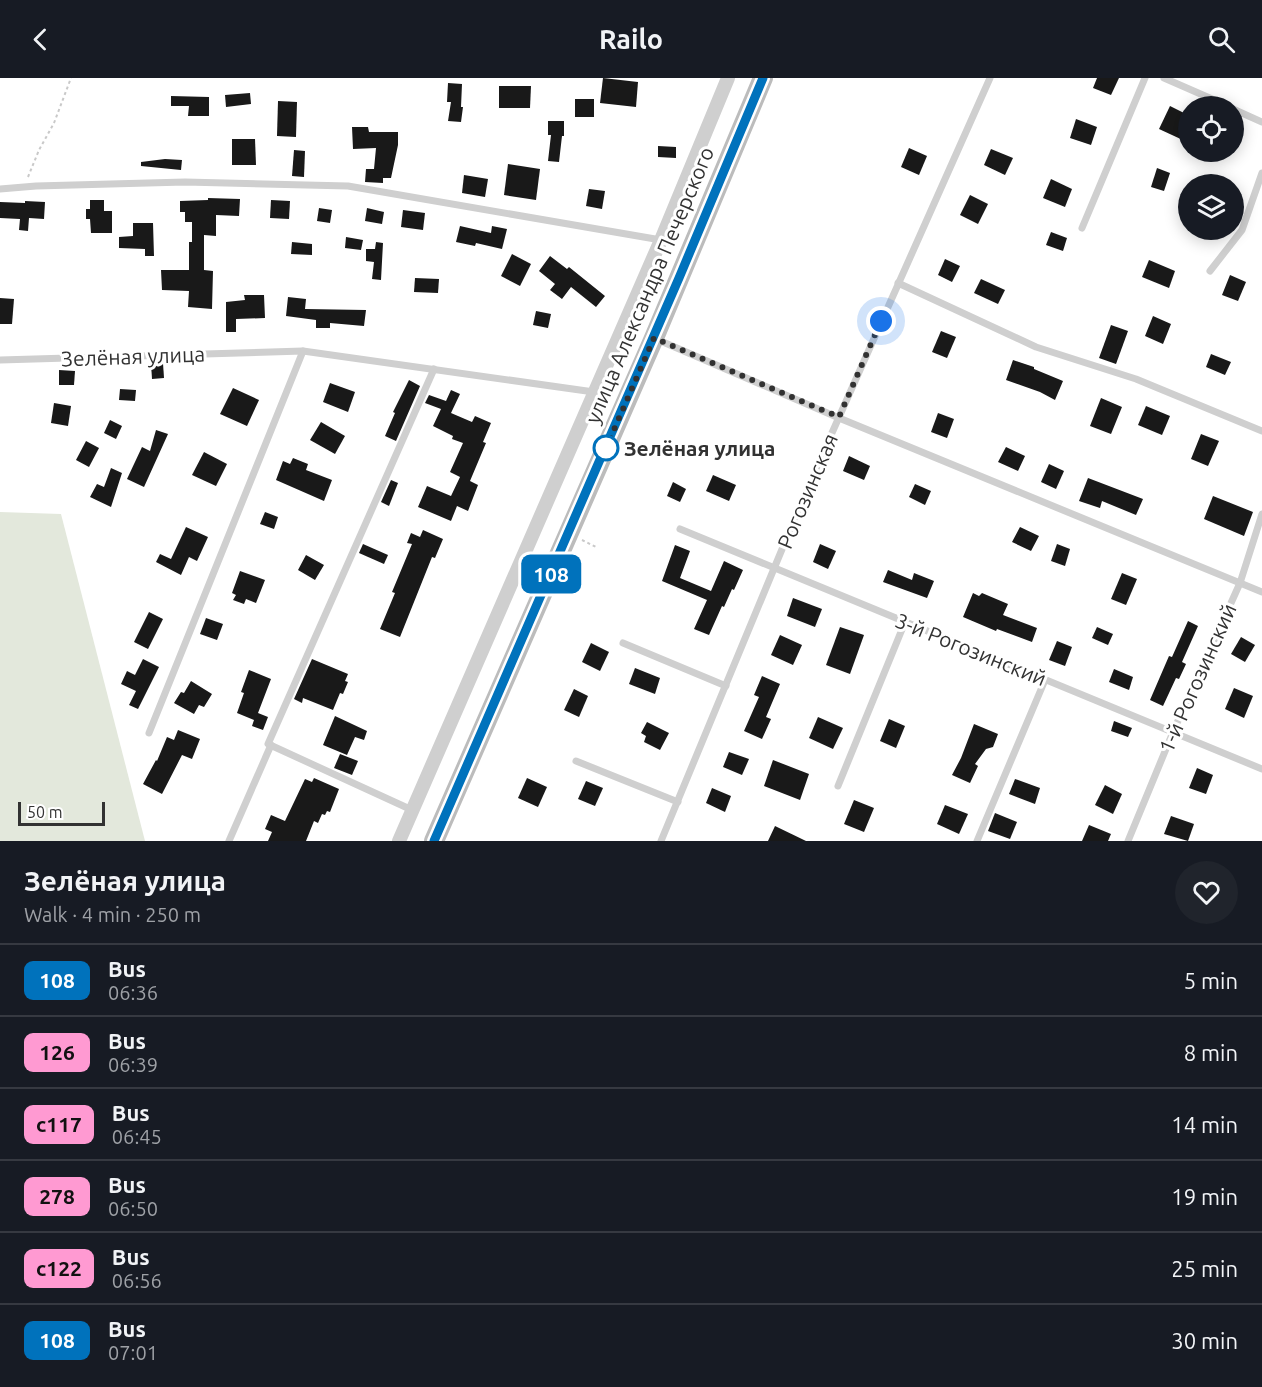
<!DOCTYPE html>
<html lang="en">
<head>
<meta charset="utf-8">
<style>
	body { margin:0; font-family:Ubuntu,sans-serif; background:#20242c; color:#f1f3f6; height:100vh; display:flex; flex-direction:column; font-size:22px; white-space:nowrap }
	* { box-sizing:border-box; margin:0 }
	p { font-size:20px; color:#9ea1a6 }
	.icon { flex:none; width:33px; height:33px; fill:none; stroke:currentColor; stroke-width:2; stroke-linecap:round; stroke-linejoin:round }
	.map { position:relative; height:763px; overflow:hidden }
	.panel { display:flex; flex-direction:column; background:#171b24; flex:1 }
	.panel>* { flex:none }
	.badge { padding:0 12px; border-radius:9px; font-size:21px; line-height:39px }
	.tools { position:absolute; left:1178px; top:18px; display:grid; gap:12px }
	.tools a { display:grid; place-items:center; width:66px; height:66px; border-radius:50%; background:#171b24; box-shadow:0 3px 15px #0003; font-size:30px }
	.scale { position:absolute; left:18px; bottom:15px; width:87px; box-sizing:border-box; padding-left:6px; border:3px solid #323232; border-top:0; font-size:16px; line-height:21px; white-space:nowrap; color:#323232; -webkit-text-stroke:4px #fff; paint-order:stroke }
	.you { position:absolute; width:30px; height:30px; margin:-15px; border:4px solid #fff; border-radius:50%; background:#1a73e8; box-shadow:0 0 0 9px #1a73e833 }
	.map>.badge { position:absolute; translate:-50% -50%; box-shadow:0 0 0 3px #fff }
	.round { display:grid; place-items:center; flex:none; width:63px; height:63px; border-radius:32px; background:#20242c }
	.headline { display:flex; align-items:center; justify-content:space-between; height:102px; padding:0 24px }
	h1 { font-size:28px; font-weight:700; line-height:45px }
	ul { padding:0; list-style:none }
	li { display:flex; align-items:center; gap:18px; height:72px; padding:0 24px; border-top:2px solid #363941 }
	li div { flex:1 }
	li b { display:block; font-size:22px }
	li em { font-style:normal }
	li .badge { min-width:66px; font-weight:700; text-align:center }
	header { display:flex; justify-content:space-between; align-items:center; height:78px; padding:0 24px; background:#171b24; font-size:27px; font-weight:700 }
	.map>svg:first-child { display:block }
</style>
</head>
<body>
<header><svg class="icon" aria-label="back" viewBox="0 0 24 24"><path d="M15 5l-7 7 7 7"/></svg>Railo<svg class="icon" aria-label="search" viewBox="0 0 24 24"><circle cx="10" cy="10" r="6"/><path d="M15 15l6 6"/></svg></header>
<div class="map">
<svg width="1262" height="763" viewBox="0 0 1262 763">
	<rect width="100%" height="100%" fill="#fff"/>
	<path fill="#e3e8dc" d="M0,434L61,436L145,763H0Z"/>
	<g fill="#191919">
		<path d="M603,0L638,4L636,29L600,25Z"/>
		<path d="M1097,0H1119L1111,17L1093,10Z"/>
		<path d="M448,5L462,6L461,29H463L461,44L448,43L451,24H447Z"/>
		<path d="M499,8H531L530,30H499Z"/>
		<path d="M250,15L251,26L226,29L225,17Z"/>
		<path d="M171,18L209,19V38H188L189,28H171Z"/>
		<rect x="575" y="21" width="19" height="18"/>
		<path d="M278,23L297,24L296,59L277,58Z"/>
		<path d="M1170,28L1188,37V58L1185,63L1159,51Z"/>
		<path d="M1076,41L1097,49L1091,67L1070,60Z"/>
		<path d="M548,43H564V58H562L559,84L548,83L551,57H548Z"/>
		<path d="M352,49H368L369,54H398V67L391,100H383V105L365,104L366,91H374L376,70L353,71Z"/>
		<path d="M232,61H255L256,87H232Z"/>
		<path d="M658,68L676,69V80L658,79Z"/>
		<path d="M909,70L927,78L919,97L901,89Z"/>
		<path d="M991,71L1013,80L1005,97L984,87Z"/>
		<path d="M294,72L305,73L304,99L292,98Z"/>
		<path d="M165,81L182,82L181,92L141,88V84Z"/>
		<path d="M508,86L540,91L536,122L504,117Z"/>
		<path d="M1157,90L1170,95L1164,113L1151,109Z"/>
		<path d="M464,97L488,101L485,119L462,115Z"/>
		<path d="M1051,101L1072,111L1065,129L1043,120Z"/>
		<path d="M589,111L605,113L602,131L586,128Z"/>
		<path d="M970,117L988,126L978,146L960,137Z"/>
		<path d="M208,120L240,121L239,138L216,137V158L204,157V192L213,193L212,231L188,229L189,213L162,212L161,192H189V164H192V144H185V134H180V123L208,122Z"/>
		<path d="M90,122H104V133H112V155H91L90,141H86V131H90Z"/>
		<path d="M271,122L290,123L289,141L270,140Z"/>
		<path d="M25,123L45,124L44,141L29,140L28,153L19,152L20,141L0,140V124L25,125Z"/>
		<path d="M319,130L332,132L330,145L317,143Z"/>
		<path d="M367,130L384,134L382,146L365,143Z"/>
		<path d="M403,132L425,135L423,152L401,149Z"/>
		<path d="M133,145H153L154,178H145V171L119,170V159L133,158Z"/>
		<path d="M460,148L491,155L492,148L507,151L502,171L476,165L475,168L456,164Z"/>
		<path d="M1051,154L1067,160L1063,173L1046,167Z"/>
		<path d="M346,159L363,162L361,172L345,170Z"/>
		<path d="M292,164L312,166V177L291,176Z"/>
		<path d="M376,164L383,165L381,202L372,201L374,184L366,183V171H375Z"/>
		<path d="M512,176L531,186L520,208L501,198Z"/>
		<path d="M550,178L567,191L569,189L605,218L596,229L571,209L562,221L550,212L555,206L539,193Z"/>
		<path d="M945,181L960,188L952,204L938,197Z"/>
		<path d="M1149,182L1175,193L1169,210L1142,199Z"/>
		<path d="M1230,197L1246,204L1238,223L1222,217Z"/>
		<path d="M415,200L439,201L438,215L414,214Z"/>
		<path d="M981,201L1005,212L998,226L974,215Z"/>
		<path d="M244,217H264L265,240L236,241V254H226V224L245,222Z"/>
		<path d="M288,219L306,221L305,231L366,232L364,248L330,245V250H316V242L286,238Z"/>
		<path d="M0,220L14,221L12,246H0Z"/>
		<path d="M536,233L551,236L548,250L533,247Z"/>
		<path d="M1153,238L1171,246L1163,266L1145,258Z"/>
		<path d="M1111,247L1128,253L1116,286L1099,280Z"/>
		<path d="M941,253L956,259L947,280L932,274Z"/>
		<path d="M1211,276L1231,284L1225,297L1206,289Z"/>
		<path d="M1013,282L1034,289V291L1063,303L1055,322L1040,314L1006,302Z"/>
		<path d="M163,285L164,300L152,301L151,286Z"/>
		<path d="M59,292L75,293L74,307H59Z"/>
		<path d="M409,302L420,308L396,363L385,358L395,335L393,334Z"/>
		<path d="M330,305L355,314L348,334L323,324Z"/>
		<path d="M233,310L259,322L247,348L220,336Z"/>
		<path d="M120,311L136,312L135,323L119,322Z"/>
		<path d="M451,312L460,316L451,335L472,344L475,338L491,345L483,364L486,365L470,403L478,407L468,433L457,428L451,443L418,429L427,408L451,418L460,399L450,394L463,365L452,361L453,358L433,348L441,331L425,325L429,317L446,323Z"/>
		<path d="M1101,320L1122,329L1111,356L1090,348Z"/>
		<path d="M54,325L71,328L68,348L51,345Z"/>
		<path d="M1146,328L1170,338L1162,357L1138,347Z"/>
		<path d="M938,335L954,341L947,360L931,354Z"/>
		<path d="M110,342L122,348L116,361L104,355Z"/>
		<path d="M321,344L345,358L335,376L310,362Z"/>
		<path d="M156,352L168,356L144,409L127,401L142,369L150,373Z"/>
		<path d="M1201,356L1219,363L1208,388L1191,381Z"/>
		<path d="M86,363L99,370L89,389L76,382Z"/>
		<path d="M1006,369L1025,378L1018,393L998,384Z"/>
		<path d="M204,374L227,386L216,408L192,397Z"/>
		<path d="M849,378L870,388L864,402L843,393Z"/>
		<path d="M293,380L308,386L306,392L332,402L324,423L276,402L283,383L290,386Z"/>
		<path d="M1049,386L1064,393L1056,411L1041,404Z"/>
		<path d="M111,390L122,395L111,429L90,419L97,406L104,409Z"/>
		<path d="M713,397L736,407L729,423L706,413Z"/>
		<path d="M1088,400L1143,421L1136,437L1102,423L1100,430L1079,423Z"/>
		<path d="M391,402L398,405L389,428L381,424Z"/>
		<path d="M673,404L686,411L680,424L667,418Z"/>
		<path d="M915,406L931,413L925,427L909,419Z"/>
		<path d="M1213,418L1253,434L1244,458L1204,441Z"/>
		<path d="M265,434L278,439L274,451L260,446Z"/>
		<path d="M186,449L208,459L197,483L189,479L181,497L156,484L160,476L171,481Z"/>
		<path d="M1020,449L1039,458L1031,473L1012,464Z"/>
		<path d="M423,452L443,461L435,480L432,479L400,559L380,551L395,515L392,514L412,466L407,465L411,455L420,459Z"/>
		<path d="M363,466L388,477L384,486L359,475Z"/>
		<path d="M820,466L836,473L828,491L813,484Z"/>
		<path d="M1057,466L1070,471L1065,488L1051,483Z"/>
		<path d="M675,467L690,473L680,500L711,513L724,483L743,492L734,512L732,511L724,529L722,528L709,557L694,551L707,522L662,503Z"/>
		<path d="M306,477L324,487L315,502L298,492Z"/>
		<path d="M888,492L912,502L914,495L934,503L927,520L883,504Z"/>
		<path d="M240,493L265,502L256,525L246,521L244,526L233,522L236,517L232,515Z"/>
		<path d="M1122,495L1137,501L1126,527L1111,521Z"/>
		<path d="M973,515L979,518L982,515L1008,526L1003,537L1037,550L1032,564L997,551L996,553L963,539Z"/>
		<path d="M793,520L822,531L815,549L787,538Z"/>
		<path d="M149,534L163,541L148,571L134,564Z"/>
		<path d="M206,540L223,546L217,562L200,556Z"/>
		<path d="M1188,543L1198,548L1182,584L1186,586L1179,601L1176,600L1163,628L1150,622L1169,578L1172,579Z"/>
		<path d="M840,549L864,557L850,596L826,587Z"/>
		<path d="M1097,549L1113,556L1108,567L1092,560Z"/>
		<path d="M780,557L802,567L793,587L771,577Z"/>
		<path d="M1241,559L1255,567L1245,584L1231,576Z"/>
		<path d="M1057,563L1072,569L1065,588L1049,582Z"/>
		<path d="M591,565L609,574L600,593L582,584Z"/>
		<path d="M143,581L159,589L138,631L129,627L136,613L121,606L127,593L135,597Z"/>
		<path d="M312,581L348,596L345,603L348,604L343,616L340,615L333,632L303,620L302,625L294,621Z"/>
		<path d="M635,590L660,600L655,616L629,606Z"/>
		<path d="M1114,591L1133,599L1129,612L1109,604Z"/>
		<path d="M249,592L271,601L258,635L268,639L263,652L252,648L254,642L237,635L244,615L241,614Z"/>
		<path d="M762,598L780,606L766,639L771,641L762,661L744,653L759,619L754,617Z"/>
		<path d="M191,603L212,616L204,629L199,627L194,636L174,625L181,614L184,615Z"/>
		<path d="M1234,610L1253,618L1244,640L1225,631Z"/>
		<path d="M574,611L588,618L579,639L564,632Z"/>
		<path d="M335,638L367,653L364,662L355,659L347,677L323,667Z"/>
		<path d="M818,639L843,650L833,671L809,660Z"/>
		<path d="M889,641L905,648L896,670L880,663Z"/>
		<path d="M1114,643L1132,650L1128,659L1111,653Z"/>
		<path d="M647,644L669,655L660,672L644,664L646,658L641,655Z"/>
		<path d="M974,646L998,656L993,669L986,671L975,686L978,688L970,705L952,697L961,680Z"/>
		<path d="M178,652L200,661L192,681L182,677L162,716L143,706L156,682L157,683L167,659L174,662Z"/>
		<path d="M729,674L749,681L742,697L723,689Z"/>
		<path d="M340,676L358,683L352,697L334,690Z"/>
		<path d="M773,682L809,696L800,722L764,708Z"/>
		<path d="M1197,690L1213,697L1206,716L1189,710Z"/>
		<path d="M314,700L339,711L330,734L327,733L325,737L322,736L318,745L314,743L306,763H268L272,754L265,751L271,737L285,743L305,701L312,704Z"/>
		<path d="M527,700L547,709L538,729L518,720Z"/>
		<path d="M1015,701L1040,710L1035,726L1009,716Z"/>
		<path d="M586,703L603,710L595,728L578,721Z"/>
		<path d="M1105,707L1122,716L1113,736L1095,727Z"/>
		<path d="M712,710L731,718L725,734L706,725Z"/>
		<path d="M854,722L874,730L864,754L844,746Z"/>
		<path d="M945,727L968,736L959,756L937,746Z"/>
		<path d="M995,735L1017,744L1010,761L988,753Z"/>
		<path d="M1171,738L1194,746L1188,763L1164,756Z"/>
		<path d="M1089,747L1111,756L1108,763H1082Z"/>
		<path d="M775,748L806,763H768Z"/>
	</g>
	<g fill="none" stroke-linecap="round" stroke-linejoin="round">
		<g stroke="#c9c9c9" stroke-width="2" stroke-dasharray="3 3" stroke-linecap="butt">
			<path d="M28,99L39,72L54,45L71,0"/>
			<path d="M582,462L596,469"/>
		</g>
		<g stroke="#cfcfcf" stroke-width="7">
			<path d="M1164,0L1228,28"/>
			<path d="M1233,31L1262,44"/>
			<path d="M0,111L36,108L185,104L348,108L661,162"/>
			<path d="M1082,150L1145,0"/>
			<path d="M1210,193L1242,152L1262,95"/>
			<path d="M898,205L1036,269L1136,301L1262,353"/>
			<path d="M656,261L839,340L1262,514"/>
			<path d="M0,282L303,273L594,314"/>
			<path d="M680,451L1262,691"/>
			<path d="M623,565L726,608"/>
			<path d="M149,655L303,273"/>
			<path d="M576,683L678,724"/>
			<path d="M838,708L905,544"/>
			<path d="M412,732L268,666L434,291"/>
			<path d="M229,763L271,667"/>
			<path d="M661,763L807,411L990,0"/>
			<path d="M977,763L1045,602"/>
			<path d="M1128,763L1173,654L1240,505L1262,436"/>
		</g>
		<path stroke="#cfcfcf" stroke-width="14" d="M399,763L661,162L728,0"/>
		<path stroke="#bcbcbc" stroke-width="20" d="M434,763L654,260L763,0"/>
	</g>
	<g fill="none" stroke-linecap="round" stroke-linejoin="round">
		<g stroke="#fff" stroke-width="14">
			<path id="line" d="M434,763L679,200L763,0"/>
		</g>
		<use href="#line" stroke="#0072bc" stroke-width="9"/>
		<path stroke="#323232" stroke-width="6" stroke-dasharray="0 10.8" d="M606,370L654,260L839,339L881,243"/>
	</g>
	<circle fill="#fff" stroke="#0072bc" stroke-width="3" cx="606" cy="370" r="12"/>
	<g text-anchor="middle" dominant-baseline="central" stroke-width="6" stroke-linejoin="round" paint-order="stroke">
		<g font-size="21" fill="#323232" stroke="#fff">
			<text transform="translate(649 207) rotate(-67)">улица Александра Печерского</text>
			<text transform="translate(133 278) rotate(-2)">Зелёная улица</text>
			<text transform="translate(807 413) rotate(-67)">Рогозинская</text>
			<text transform="translate(971 571) rotate(22)">3-й Рогозинский</text>
			<text transform="translate(1197 600) rotate(-66)">1-й Рогозинский</text>
		</g>
		<g font-size="21" font-weight="bold" fill="#323232" stroke="#fff" text-anchor="start">
			<text x="624" y="370">Зелёная улица</text>
		</g>
	</g>
</svg>
<div class="tools">
<a><svg class="icon" aria-label="locate" viewBox="0 0 24 24"><circle cx="12" cy="12" r="6"/><path d="M12 2v4M12 18v4M2 12h4M18 12h4"/></svg></a>
<a><svg class="icon" aria-label="layers" viewBox="0 0 24 24"><path d="M12 4l9 5-9 5-9-5zM3 14l9 5 9-5"/></svg></a>
</div>
<div class="scale">50 m</div>
<div class="you" style="left:881px;top:243px"></div>
<b class="badge" style="left:551px;top:496px;background:#0072bc;color:#fff">108</b>
</div>
<section class="panel">
<div class="headline"><div><h1>Зелёная улица</h1><p>Walk · 4 min · 250 m</p></div><a class="round"><svg class="icon" aria-label="heart" viewBox="0 0 24 24"><path d="M12 20l-8-8c-3-5 5-10 8-4 3-6 11-1 8 4z"/></svg></a></div>
<ul>
<li><span class="badge" style="background:#0072bc;color:#fff">108</span><div><b>Bus</b><p>06:36</p></div><em>5 min</em></li>
<li><span class="badge" style="background:#ff9ad2;color:#111">126</span><div><b>Bus</b><p>06:39</p></div><em>8 min</em></li>
<li><span class="badge" style="background:#ff9ad2;color:#111">с117</span><div><b>Bus</b><p>06:45</p></div><em>14 min</em></li>
<li><span class="badge" style="background:#ff9ad2;color:#111">278</span><div><b>Bus</b><p>06:50</p></div><em>19 min</em></li>
<li><span class="badge" style="background:#ff9ad2;color:#111">с122</span><div><b>Bus</b><p>06:56</p></div><em>25 min</em></li>
<li><span class="badge" style="background:#0072bc;color:#fff">108</span><div><b>Bus</b><p>07:01</p></div><em>30 min</em></li>
</ul>
</section>
</body>
</html>
